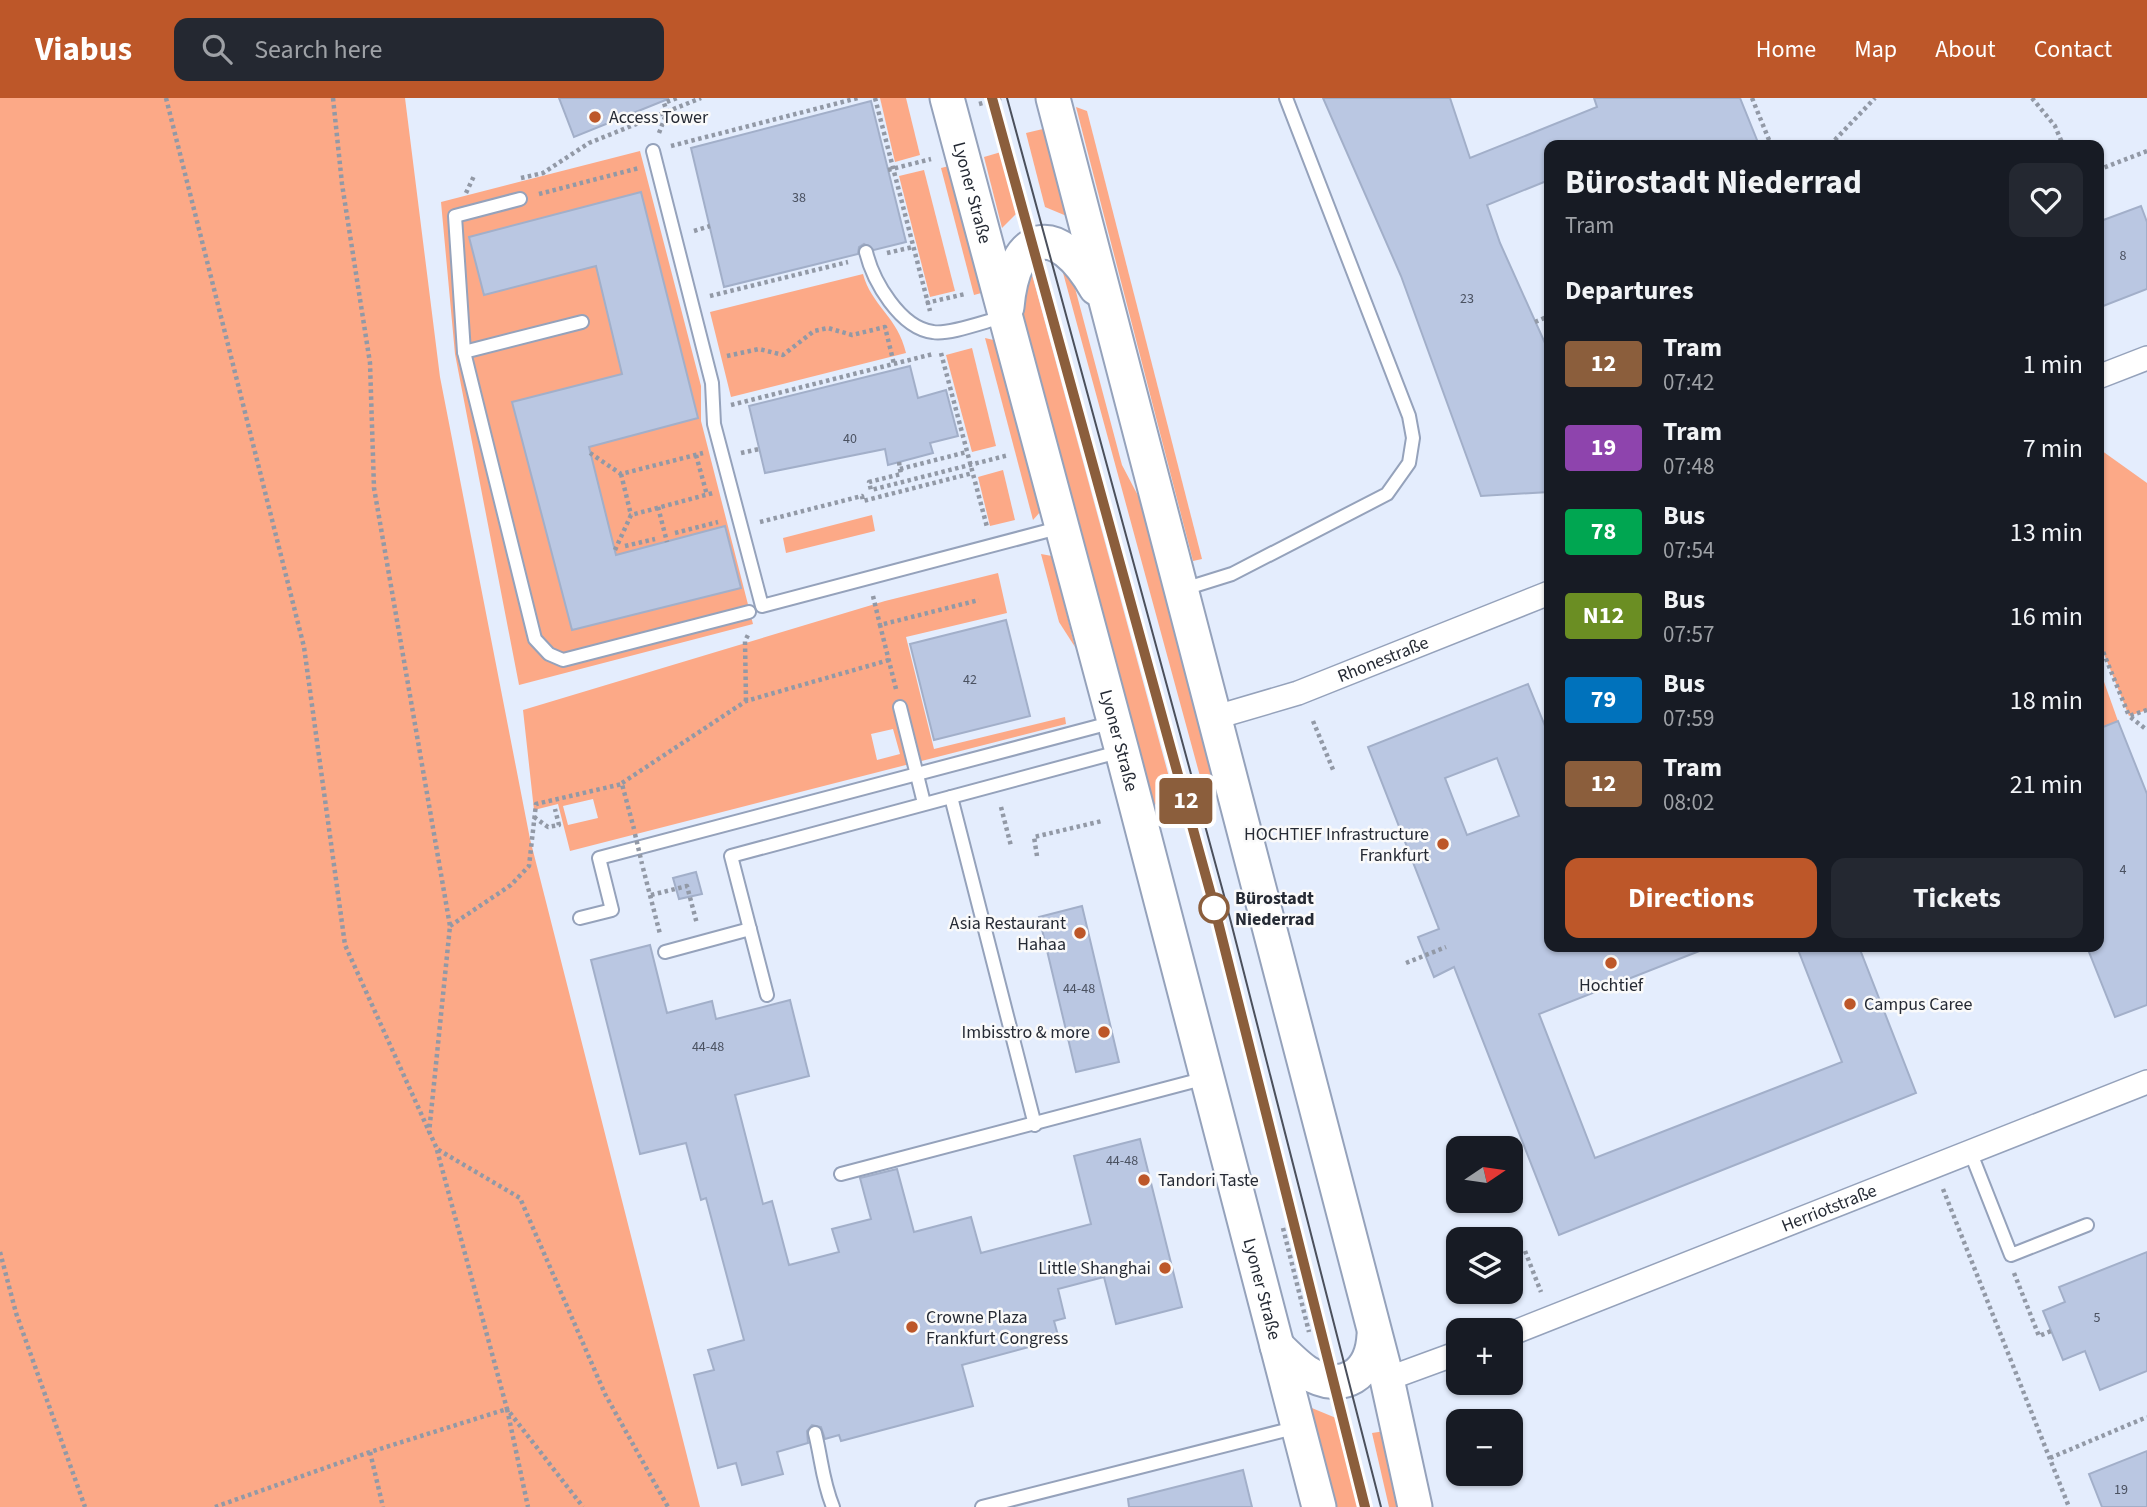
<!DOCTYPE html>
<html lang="en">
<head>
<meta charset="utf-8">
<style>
	body { margin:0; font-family:"Source Sans 3",sans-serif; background:#242831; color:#f1f3f6; height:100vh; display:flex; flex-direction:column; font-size:26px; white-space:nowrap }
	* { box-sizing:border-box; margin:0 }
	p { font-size:23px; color:#9ea1a6 }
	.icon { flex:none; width:38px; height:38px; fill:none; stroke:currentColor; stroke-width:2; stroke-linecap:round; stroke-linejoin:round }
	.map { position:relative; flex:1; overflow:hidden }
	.details { position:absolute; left:1544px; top:42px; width:560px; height:812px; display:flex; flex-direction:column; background:#171b24; border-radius:14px; box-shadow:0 2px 5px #0004 }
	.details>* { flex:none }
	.badge { padding:0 14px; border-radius:5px; font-size:24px; line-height:46px }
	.needle { width:46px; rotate:77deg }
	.fabs { position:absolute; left:1446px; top:1038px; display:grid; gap:14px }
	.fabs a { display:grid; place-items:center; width:77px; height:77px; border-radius:14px; background:#171b24; box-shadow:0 2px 5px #0004; font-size:35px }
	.map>.badge { position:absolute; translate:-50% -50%; box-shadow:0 0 0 4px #fff }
	h2 { padding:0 21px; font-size:26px; line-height:63px }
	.round { display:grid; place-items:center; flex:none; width:74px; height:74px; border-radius:14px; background:#242831 }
	.overview { display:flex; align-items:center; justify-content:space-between; height:119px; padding:0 21px }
	h1 { font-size:33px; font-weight:700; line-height:52px }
	.cta { display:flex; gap:14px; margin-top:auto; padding:14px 21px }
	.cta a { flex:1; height:80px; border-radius:14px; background:#bd5729; color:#fff; font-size:28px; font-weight:700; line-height:80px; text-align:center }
	.cta a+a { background:#242831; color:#f1f3f6 }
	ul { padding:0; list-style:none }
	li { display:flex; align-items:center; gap:21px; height:84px; padding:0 21px }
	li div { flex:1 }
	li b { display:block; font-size:26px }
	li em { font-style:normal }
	li .badge { min-width:77px; font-weight:700; text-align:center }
	header { display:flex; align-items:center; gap:42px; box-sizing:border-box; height:98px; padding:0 35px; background:#bd5729; color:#fff }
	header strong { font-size:33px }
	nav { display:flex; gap:38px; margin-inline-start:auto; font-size:24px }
	.search { width:490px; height:63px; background:#242831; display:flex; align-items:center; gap:18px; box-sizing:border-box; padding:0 24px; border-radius:14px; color:#9ea1a6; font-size:26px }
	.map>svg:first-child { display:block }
</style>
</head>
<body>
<header>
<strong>Viabus</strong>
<div class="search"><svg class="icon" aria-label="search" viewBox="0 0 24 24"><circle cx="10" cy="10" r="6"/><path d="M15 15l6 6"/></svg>Search here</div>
<nav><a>Home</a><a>Map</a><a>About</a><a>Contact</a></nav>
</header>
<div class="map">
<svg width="2147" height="1409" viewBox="0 0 2147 1409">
	<rect width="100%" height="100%" fill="#e4edfd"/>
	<g fill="#fca987" fill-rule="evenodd">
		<path d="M0,0H405L440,279L530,741L700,1409H0Z"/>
		<path d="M880,0H906L920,57L895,64Z"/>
		<path d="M1076,9L1087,13L1202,461L1193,463Z"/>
		<path d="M1047,30L1069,119L1045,109L1026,35Z"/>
		<path d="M640,53L701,288V323L753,526L519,587L455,256L441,104ZM641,95L694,321L589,349L616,457L725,428L741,490L572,531L513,304L622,276L596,168L484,197L469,139Z"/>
		<path d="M1001,54L1016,116L1002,130L984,59Z"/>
		<path d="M949,68L985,194L974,197L941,70Z"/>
		<path d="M924,72L955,193L930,199L899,78Z"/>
		<path d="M1059,160L1071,175L1122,367L1146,413L1219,689L1204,693Z"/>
		<path d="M1028,162L1175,701L1150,708L1016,188Z"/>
		<path d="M863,176C871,207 898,219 906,255L731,299L710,214Z"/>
		<path d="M985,240L998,243L1041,413L1033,422Z"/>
		<path d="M972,250L996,348L972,354L946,257Z"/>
		<path d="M2098,350L2147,385V612L2129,618L2098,541Z"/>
		<path d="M1003,372L1015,422L990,428L978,379Z"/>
		<path d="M872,417L875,433L786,455L783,440Z"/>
		<path d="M1041,456L1052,458L1075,549L1059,524Z"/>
		<path d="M998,475L1007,515L906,539L934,651L1065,619L1066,626L570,753L558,706L534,712L523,612L885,503ZM893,631L900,656L877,662L871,636ZM593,701L598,720L568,727L563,708Z"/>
		<path d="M2098,567L2118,623L2098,631Z"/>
		<path d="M1307,1308L1336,1320L1358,1409H1334Z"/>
		<path d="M1385,1333L1404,1409H1389L1372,1335Z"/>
	</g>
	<g fill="#bac7e2" stroke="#a2afc9" stroke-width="2" fill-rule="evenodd">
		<path d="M559,0H668V1L574,39Z"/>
		<path d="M1323,0H1450L1470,60L1597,9L1594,0H1740L1759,47H1549V82L1487,107L1500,145L1549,254V394L1481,398L1401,178Z"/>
		<path d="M871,3L906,144L874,152L864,146L859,149L858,156L724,189L691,50Z"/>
		<path d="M641,94L698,320L589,349L616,457L725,428L741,490L572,532L512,304L622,276L596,168L484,197L469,139Z"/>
		<path d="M2141,108L2147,124V191L2098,210V124Z"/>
		<path d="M910,268L918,300L946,292L958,338L930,345L933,355L888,367L885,351L765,375L749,308Z"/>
		<path d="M1006,522L1030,618L934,642L910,546Z"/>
		<path d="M1528,586L1549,638V849L1707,850L1539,916L1595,1060L1842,964L1797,849H1859L1916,995L1559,1137L1454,869L1434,879L1418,839L1439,831L1368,649ZM1497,660L1519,718L1467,737L1445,680Z"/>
		<path d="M2118,623L2147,696V907L2115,919L2087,849H2098V631Z"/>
		<path d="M696,774L702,796L679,801L673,780Z"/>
		<path d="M1082,808L1119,964L1076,974L1039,819Z"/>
		<path d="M650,847L667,915L712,903L716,921L790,902L809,978L735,997L763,1106L772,1103L789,1167L839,1154L832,1131L871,1121L860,1080L897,1071L914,1134L971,1119L981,1155L1091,1126L1074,1058L1140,1041L1182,1209L1116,1226L1104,1179L1058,1191L1065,1220L1054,1223L1059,1241L962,1267L973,1308L841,1343L839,1337L825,1341L821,1329L812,1327L807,1333L808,1345L777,1354L783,1376L742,1387L736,1365L718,1370L694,1277L714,1272L708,1252L744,1242L706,1100L701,1102L686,1045L640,1056L591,862Z"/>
		<path d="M2147,1154V1273L2100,1292L2085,1253L2063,1262L2043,1213L2065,1204L2059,1189Z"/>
		<path d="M2147,1353V1409H2102L2089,1376Z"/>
		<path d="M1243,1372L1252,1409H1129L1128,1401Z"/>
	</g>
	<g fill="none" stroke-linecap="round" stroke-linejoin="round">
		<g stroke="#95a2bb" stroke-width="16">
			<g id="lane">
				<path d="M653,53L712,285L714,326L762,508L1062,429"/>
				<path d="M520,101L455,118L464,254L535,541L549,556L563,562L749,514"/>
				<path d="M866,154C873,183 900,230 933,234C949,237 986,223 1003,219"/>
				<path d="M464,254L582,224"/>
				<path d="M1184,491L1232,476L1387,396L1409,365L1413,340L1409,318L1286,0"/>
				<path d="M900,609L924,705"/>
				<path d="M951,699L1035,1027"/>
				<path d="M580,820L612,812L599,760L1114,624"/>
				<path d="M665,854L750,831"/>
				<path d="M767,897L731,758L1122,653"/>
				<path d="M1970,1053L2011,1157L2087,1127"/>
				<path d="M841,1076L1206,980"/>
				<path d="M815,1335C822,1363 822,1382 833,1409"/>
				<path d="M982,1409L1298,1329"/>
			</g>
		</g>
		<g stroke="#95a2bb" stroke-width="26">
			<g id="street">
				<path d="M2098,279L2147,260"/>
				<path id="s1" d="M1213,620L1298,595L1549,495"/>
				<path id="s2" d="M1510,1236L2147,984"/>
				<path d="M1387,1281L1458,1255"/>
			</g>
		</g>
		<g stroke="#95a2bb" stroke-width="37">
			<g id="secondary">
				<path id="s3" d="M947,0L1122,653L1319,1409"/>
				<path d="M1053,0L1387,1281L1415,1409"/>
				<path d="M1007,209C1014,131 1057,122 1096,190"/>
				<path d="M1277,1248C1286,1257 1296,1267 1306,1274C1343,1297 1372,1276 1374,1237"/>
			</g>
		</g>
		<g stroke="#9299a6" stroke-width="4.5" stroke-dasharray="3.5 3.5" stroke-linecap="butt">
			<path d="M166,0L304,549L345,847L437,1051L520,1100L605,1296L668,1409"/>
			<path d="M333,0L342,86L370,265L374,390L450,828L429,1035"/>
			<path d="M875,0L930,213"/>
			<path d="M1752,0L1771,47"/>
			<path d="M2032,0L2055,28L2063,47"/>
			<path d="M979,6L1001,0"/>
			<path d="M659,35L667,14L664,5L677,0"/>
			<path d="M1830,47L1875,0"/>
			<path d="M671,48L858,0"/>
			<path d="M888,72L931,61"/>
			<path d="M2098,72L2147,53"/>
			<path d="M521,80L543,75L589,45L701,0"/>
			<path d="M466,95L474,78"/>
			<path d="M539,96L639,70"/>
			<path d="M694,133L710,128"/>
			<path d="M887,155L913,149"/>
			<path d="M710,198L848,164"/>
			<path d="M926,205L965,196"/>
			<path d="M1535,224L1549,218"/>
			<path d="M941,255L987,429"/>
			<path d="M727,258L759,251L783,257L814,233L828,230L852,237L885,229L894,266"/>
			<path d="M731,307L933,256"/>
			<path d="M590,355L621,376L703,355"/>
			<path d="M741,355L759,351"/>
			<path d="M696,357L707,397"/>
			<path d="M899,364L900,371L967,354"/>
			<path d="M900,371L901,376L869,384L871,392L1009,357"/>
			<path d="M621,376L631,417"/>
			<path d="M658,409L667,444"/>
			<path d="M760,424L862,398L863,403L973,375"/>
			<path d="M675,435L718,424"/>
			<path d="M625,448L655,441"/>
			<path d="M615,452L631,417L713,395"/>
			<path d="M873,498L880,527"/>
			<path d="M2098,541L2129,618"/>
			<path d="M896,591L880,527L979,502"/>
			<path d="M746,603L745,543L749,535"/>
			<path d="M2147,612L2129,618L2147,632"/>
			<path d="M1313,623L1334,674"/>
			<path d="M622,685L746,603L889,562"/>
			<path d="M1001,709L1011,748"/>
			<path d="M534,719L548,729L559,727L555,711"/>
			<path d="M1037,758L1034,739L1102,723"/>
			<path d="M643,770L660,836"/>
			<path d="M651,797L687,788L697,826"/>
			<path d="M450,828L511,787L529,768L536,706L622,686L634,731"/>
			<path d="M1406,865L1446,849"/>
			<path d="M437,1052L507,1311L583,1409"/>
			<path d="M1943,1091L2069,1409"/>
			<path d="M1283,1130L1309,1234"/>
			<path d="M1525,1153L1541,1194"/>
			<path d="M0,1154L16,1215L85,1409"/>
			<path d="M2014,1175L2039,1238L2051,1233"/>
			<path d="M370,1354L383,1409"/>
			<path d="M2050,1360L2147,1319"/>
			<path d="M215,1409L370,1354L507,1311L528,1409"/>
		</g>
		<use href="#lane" stroke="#fff" stroke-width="12"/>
		<use href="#street" stroke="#fff" stroke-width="23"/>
		<use href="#secondary" stroke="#fff" stroke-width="33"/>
		<g stroke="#4b505c" stroke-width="2">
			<path d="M992,0L1213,804L1365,1409"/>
			<path d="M1007,0L1225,801L1381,1409"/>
		</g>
		<path stroke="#9299a6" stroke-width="4.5" stroke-dasharray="3.5 3.5" stroke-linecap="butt" d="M635,736L642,766"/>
	</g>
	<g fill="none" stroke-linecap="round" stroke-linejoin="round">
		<g stroke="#fff" stroke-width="16">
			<path id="line" d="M992,0L1213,804L1365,1409"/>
		</g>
		<use href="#line" stroke="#8b5e3c" stroke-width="10"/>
	</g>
	<g fill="#bd5729" stroke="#fafafa" stroke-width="2.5">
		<circle cx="595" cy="19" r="7"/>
		<circle cx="1443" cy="746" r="7"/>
		<circle cx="1080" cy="835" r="7"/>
		<circle cx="1611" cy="865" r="7"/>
		<circle cx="1850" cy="906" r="7"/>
		<circle cx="1104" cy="934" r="7"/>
		<circle cx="1144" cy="1082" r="7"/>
		<circle cx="1165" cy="1170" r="7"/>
		<circle cx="912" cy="1229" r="7"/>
	</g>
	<circle fill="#fff" stroke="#8b5e3c" stroke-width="3.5" cx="1214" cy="810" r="14"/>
	<g text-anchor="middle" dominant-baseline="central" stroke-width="5" stroke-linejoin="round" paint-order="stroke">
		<g font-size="14" fill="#4a5160">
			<text x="799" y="100">38</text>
			<text x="2123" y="158">8</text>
			<text x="1467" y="201">23</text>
			<text x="850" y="341">40</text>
			<text x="970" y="582">42</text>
			<text x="2123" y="772">4</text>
			<text x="1079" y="891">44-48</text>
			<text x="708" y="949">44-48</text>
			<text x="1122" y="1063">44-48</text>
			<text x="2097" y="1220">5</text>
			<text x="2121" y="1392">19</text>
		</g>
		<g font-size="18" fill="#252a34" stroke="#fafafa" text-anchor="start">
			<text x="609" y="19">Access Tower</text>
			<text x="1429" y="736" text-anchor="end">HOCHTIEF Infrastructure<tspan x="1429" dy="21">Frankfurt</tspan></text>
			<text x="1066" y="825" text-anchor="end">Asia Restaurant<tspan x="1066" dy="21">Hahaa</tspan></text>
			<text x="1611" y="887" text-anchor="middle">Hochtief</text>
			<text x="1864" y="906">Campus Caree</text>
			<text x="1090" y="934" text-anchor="end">Imbisstro &amp; more</text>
			<text x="1158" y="1082">Tandori Taste</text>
			<text x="1151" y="1170" text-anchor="end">Little Shanghai</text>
			<text x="926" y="1219">Crowne Plaza<tspan x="926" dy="21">Frankfurt Congress</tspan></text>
		</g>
		<g font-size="18" fill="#252a34" stroke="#fafafa">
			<text stroke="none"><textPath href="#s3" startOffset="98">Lyoner Straße</textPath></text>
			<text stroke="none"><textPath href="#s1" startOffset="180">Rhonestraße</textPath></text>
			<text stroke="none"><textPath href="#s3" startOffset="665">Lyoner Straße</textPath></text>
			<text stroke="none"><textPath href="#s2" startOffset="343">Herriotstraße</textPath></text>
			<text stroke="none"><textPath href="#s3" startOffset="1232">Lyoner Straße</textPath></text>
		</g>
		<g font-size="18" font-weight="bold" fill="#252a34" stroke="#fafafa" text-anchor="start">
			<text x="1235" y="800">Bürostadt<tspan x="1235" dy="21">Niederrad</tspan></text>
		</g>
	</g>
</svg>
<div class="fabs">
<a><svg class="needle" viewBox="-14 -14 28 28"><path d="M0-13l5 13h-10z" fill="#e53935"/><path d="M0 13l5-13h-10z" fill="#9ea1a6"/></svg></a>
<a><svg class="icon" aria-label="layers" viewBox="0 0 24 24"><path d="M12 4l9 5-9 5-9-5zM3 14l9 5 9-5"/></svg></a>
<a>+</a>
<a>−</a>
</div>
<b class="badge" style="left:1186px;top:703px;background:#8b5e3c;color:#fff">12</b>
<section class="details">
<div class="overview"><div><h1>Bürostadt Niederrad</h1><p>Tram</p></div><a class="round"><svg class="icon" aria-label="heart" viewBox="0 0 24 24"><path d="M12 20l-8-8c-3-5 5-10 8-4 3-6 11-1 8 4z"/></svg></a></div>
<h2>Departures</h2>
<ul>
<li><span class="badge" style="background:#8b5e3c;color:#fff">12</span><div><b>Tram</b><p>07:42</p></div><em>1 min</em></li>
<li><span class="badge" style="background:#8e44ad;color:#fff">19</span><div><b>Tram</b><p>07:48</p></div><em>7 min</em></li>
<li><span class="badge" style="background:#00a651;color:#fff">78</span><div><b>Bus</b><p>07:54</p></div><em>13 min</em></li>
<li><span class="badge" style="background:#6b8e23;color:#fff">N12</span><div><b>Bus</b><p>07:57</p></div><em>16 min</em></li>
<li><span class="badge" style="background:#0072bc;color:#fff">79</span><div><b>Bus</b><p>07:59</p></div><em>18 min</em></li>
<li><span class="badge" style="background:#8b5e3c;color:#fff">12</span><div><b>Tram</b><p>08:02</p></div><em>21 min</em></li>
</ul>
<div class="cta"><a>Directions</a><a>Tickets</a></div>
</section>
</div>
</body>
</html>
